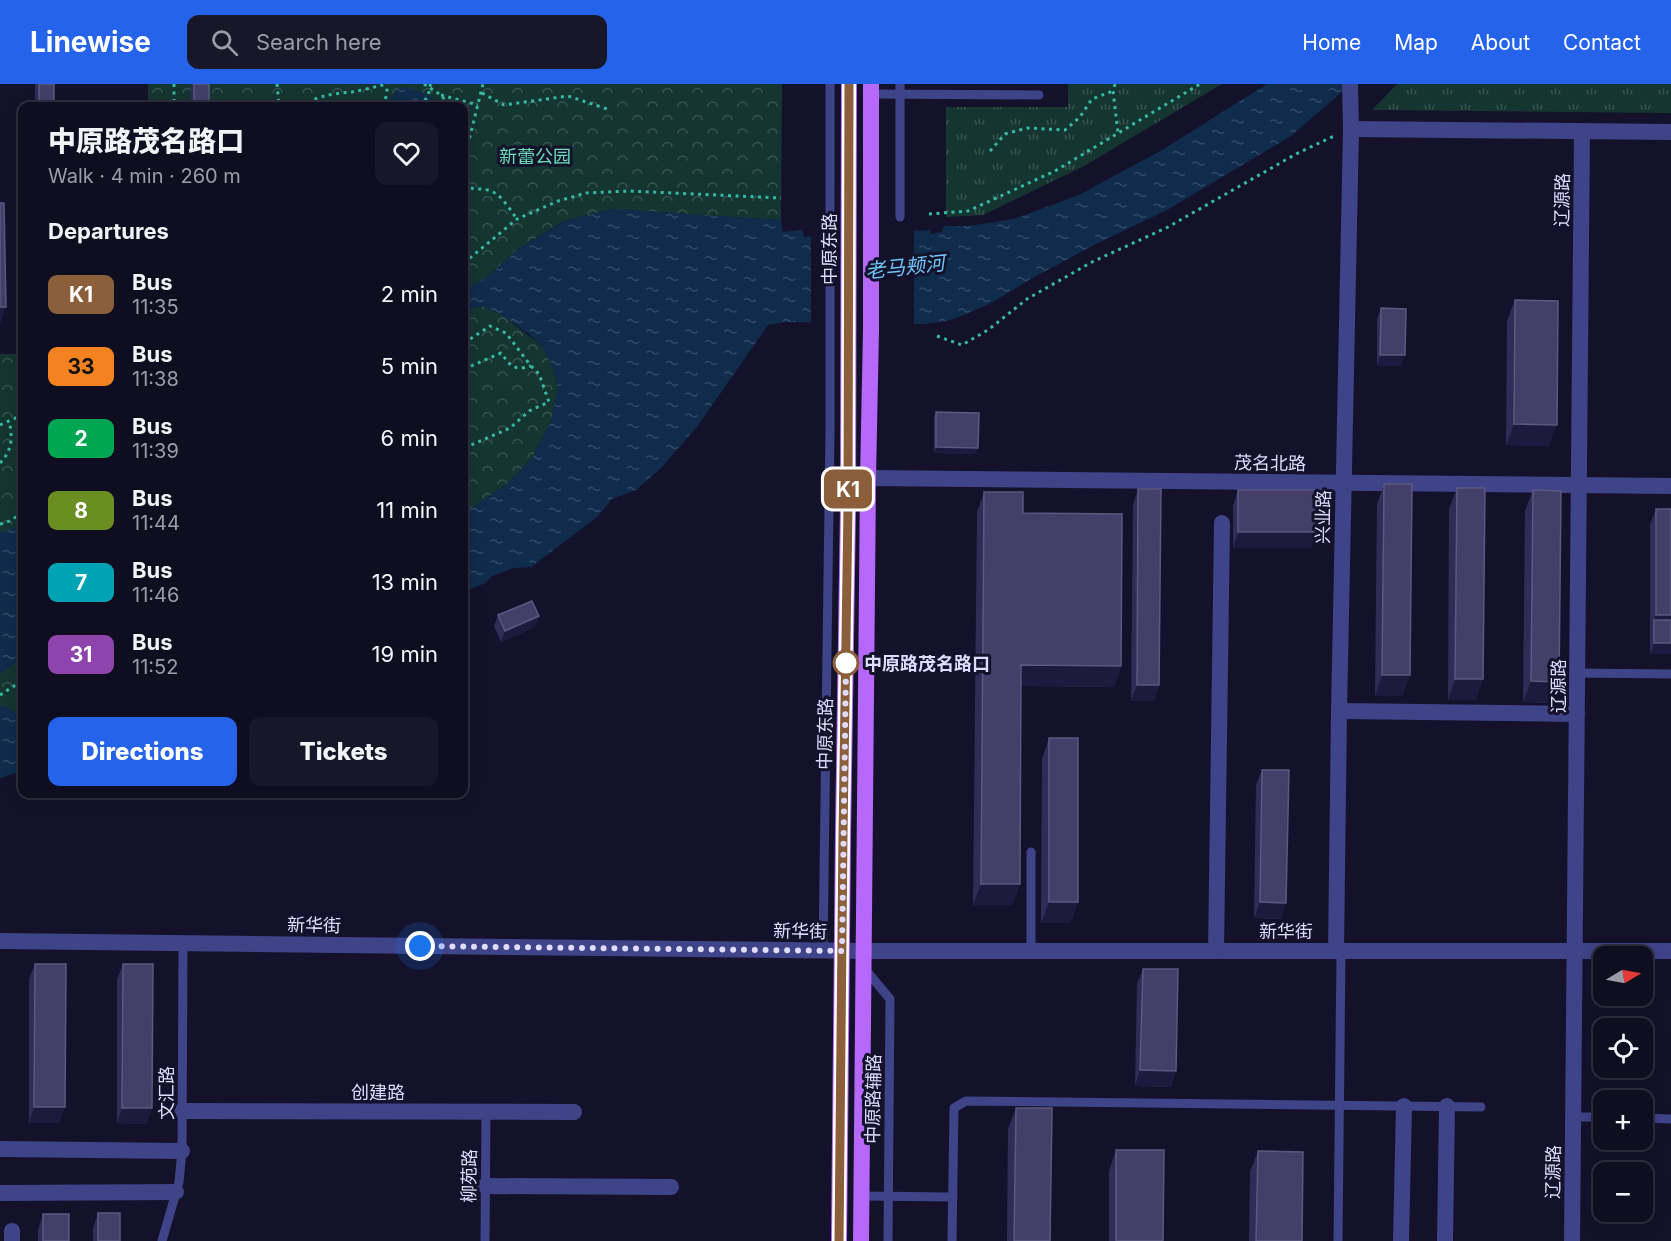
<!DOCTYPE html>
<html lang="en">
<head>
<meta charset="utf-8">
<style>
	body { margin:0; font-family:Inter,"Noto Sans SC",sans-serif; background:#181729; color:#f1f3f6; height:100vh; display:flex; flex-direction:column; font-size:22px; white-space:nowrap }
	* { box-sizing:border-box; margin:0 }
	p { font-size:20px; color:#9b9ca5 }
	.icon { flex:none; width:33px; height:33px; fill:none; stroke:currentColor; stroke-width:2; stroke-linecap:round; stroke-linejoin:round }
	.map { position:relative; flex:1; overflow:hidden }
	.details { position:absolute; left:18px; top:18px; width:450px; height:696px; display:flex; flex-direction:column; background:#0f0e20; border-radius:12px; box-shadow:0 3px 15px #0003,0 0 0 2px #2f2e3e }
	.details>* { flex:none }
	.badge { padding:0 12px; border-radius:9px; font-size:21px; line-height:39px }
	.needle { width:39px; rotate:80deg }
	.buttons { position:absolute; left:1593px; top:862px; display:grid; gap:12px }
	.buttons a { display:grid; place-items:center; width:60px; height:60px; border-radius:12px; background:#0f0e20; box-shadow:0 3px 15px #0003,0 0 0 2px #2f2e3e; font-size:30px }
	.you { position:absolute; width:30px; height:30px; margin:-15px; border:4px solid #fff; border-radius:50%; background:#1a73e8; box-shadow:0 0 0 9px #1a73e833 }
	.map>.badge { position:absolute; translate:-50% -50%; box-shadow:0 0 0 3px #fff }
	h2 { padding:0 30px; font-size:22px; line-height:54px }
	.round { display:grid; place-items:center; flex:none; width:63px; height:63px; border-radius:12px; background:#181729 }
	.headline { display:flex; align-items:center; justify-content:space-between; height:102px; padding:0 30px }
	h1 { font-size:28px; font-weight:800; line-height:45px }
	.primary-button { display:flex; gap:12px; margin-top:auto; padding:12px 30px }
	.primary-button a { flex:1; height:69px; border-radius:12px; background:#2563eb; color:#fff; font-size:24px; font-weight:800; line-height:69px; text-align:center }
	.primary-button a+a { background:#181729; color:#f1f3f6 }
	ul { padding:0; list-style:none }
	li { display:flex; align-items:center; gap:18px; height:72px; padding:0 30px }
	li div { flex:1 }
	li b { display:block; font-size:22px }
	li em { font-style:normal }
	li .badge { min-width:66px; font-weight:700; text-align:center }
	header { display:flex; align-items:center; gap:36px; box-sizing:border-box; height:84px; padding:0 30px; background:#2563eb; color:#fff }
	header strong { font-size:28px }
	nav { display:flex; gap:33px; margin-inline-start:auto; font-size:21px }
	.search { width:420px; height:54px; background:#181729; display:flex; align-items:center; gap:15px; box-sizing:border-box; padding:0 21px; border-radius:12px; color:#9b9ca5; font-size:22px }
	.map>svg:first-child { display:block }
</style>
</head>
<body>
<header>
<strong>Linewise</strong>
<div class="search"><svg class="icon" aria-label="search" viewBox="0 0 24 24"><circle cx="10" cy="10" r="6"/><path d="M15 15l6 6"/></svg>Search here</div>
<nav><a>Home</a><a>Map</a><a>About</a><a>Contact</a></nav>
</header>
<div class="map">
<svg width="1671" height="1157" viewBox="0 0 1671 1157">
	<defs>
		<pattern id="grass-tufts" width="24" height="20" patternUnits="userSpaceOnUse" patternTransform="scale(1.5)"><rect width="24" height="20" fill="#153531"/><path d="M3 7l-1-3M5 7V3M7 7l1-3M15 17l-1-3M17 17v-4M19 17l1-3" fill="none" stroke="#375250"/></pattern>
		<pattern id="park-crowns" width="20" height="18" patternUnits="userSpaceOnUse" patternTransform="scale(1.5)"><rect width="20" height="18" fill="#153531"/><path d="M2 6a3 3 0 1 1 6 0M12 15a3 3 0 1 1 6 0" fill="none" stroke="#375250"/></pattern>
		<pattern id="water-ripples" width="26" height="14" patternUnits="userSpaceOnUse" patternTransform="scale(1.5)"><rect width="26" height="14" fill="#0f2c4d"/><path d="M2 4q2-2 4 0t4 0M15 11q2-2 4 0t4 0" fill="none" stroke="#324a68"/></pattern>
	</defs>
	<rect width="100%" height="100%" fill="#14122b"/>
	<g fill="url(#grass-tufts)">
		<path d="M1068,0H1222L1084,82L983,131L946,133V23H1068Z"/>
		<path d="M1397,0H1671V29L1372,26Z"/>
	</g>
	<g fill="url(#park-crowns)">
		<path d="M148,0H782L781,136L613,125L564,137L518,165L488,192L464,207V22H148Z"/>
		<path d="M482,222L502,231L542,262L554,285L558,306L551,337L532,374L507,400L464,429V226Z"/>
		<path d="M0,270H22V628H15L0,621Z"/>
	</g>
	<g fill="url(#water-ripples)">
		<path d="M1267,0H1351L1291,52L1167,126L1092,162L1031,195L993,218L964,231L947,237L924,240L785,238L768,241L696,344L661,384L636,406L612,415L597,433L531,483L513,484L492,492L485,499L464,508V429L507,400L532,374L551,337L558,306L554,285L542,262L529,250L502,231L482,222L464,226V207L488,192L518,165L565,137L613,125L781,136L783,148L802,146L804,153L930,146L931,150L942,148L944,142H969L1014,135L1079,111L1164,65Z"/>
		<path d="M399,3C414,4 432,11 442,22H392L391,14Z"/>
		<path d="M22,439V574L0,590V448H5Z"/>
		<path d="M0,621L15,628H22V687L0,694Z"/>
	</g>
	<path fill="#14122b" d="M914,144V242L811,241V150Z"/>
	<g fill="none" stroke-linecap="round" stroke-linejoin="round">
		<g stroke="#35baa5" stroke-width="3" stroke-dasharray="3 4.5" stroke-linecap="butt">
			<path d="M174,0V22"/>
			<path d="M277,0L279,22"/>
			<path d="M424,0L441,11L450,22"/>
			<path d="M1115,0L1113,7L1118,49"/>
			<path d="M482,9L504,21L568,12L610,26"/>
			<path d="M441,11L478,21"/>
			<path d="M301,22C320,11 331,10 352,8C363,6 375,3 386,0"/>
			<path d="M387,22L385,18L388,0"/>
			<path d="M420,22C422,18 424,17 427,14C430,10 428,4 431,0"/>
			<path d="M990,67L1005,50L1027,44L1065,46L1080,33L1092,15L1113,7"/>
			<path d="M464,76L483,0"/>
			<path d="M464,101C472,107 484,103 493,108C503,113 510,126 517,135"/>
			<path d="M929,130L968,127L1055,87L1200,0"/>
			<path d="M464,179L517,135L558,117L586,109L629,107L781,114"/>
			<path d="M937,252L962,261L988,246L1027,215L1092,178L1168,143L1296,70L1334,52"/>
			<path d="M464,259L490,242L506,249L531,282L539,290L549,318L529,327L510,344L464,364"/>
			<path d="M464,285L501,269C511,282 513,287 531,282"/>
			<path d="M0,341L22,331"/>
			<path d="M0,379C12,367 13,353 9,337"/>
			<path d="M0,440C8,439 18,433 22,426"/>
			<path d="M0,611L22,597"/>
		</g>
		<g stroke="#3f4388" stroke-width="9">
			<path d="M900,0V133"/>
			<path d="M871,10L1039,11"/>
			<path d="M1577,589L1671,590"/>
			<path d="M823,867L830,347V0"/>
			<path d="M1031,867V768"/>
			<path d="M864,884L890,915L888,1157"/>
			<path d="M1573,1033H1604"/>
			<path d="M1642,1034L1671,1035"/>
			<path d="M862,1112L953,1113"/>
			<path d="M162,1157L179,1098L182,1067L183,860"/>
			<path d="M485,1157L486,1028"/>
			<path d="M952,1157L954,1024L966,1017L1481,1023"/>
			<path d="M1338,1157L1341,867"/>
		</g>
		<g stroke="#3f4388" stroke-width="16">
			<path d="M1351,45L1671,48"/>
			<path d="M1339,627L1577,630"/>
			<path d="M0,857L864,867H1671"/>
			<path d="M1216,867L1222,439"/>
			<path d="M1336,867L1339,627L1351,45L1350,0"/>
			<path d="M182,1027L574,1028"/>
			<path d="M0,1065L182,1067"/>
			<path d="M485,1102L671,1103"/>
			<path d="M0,1109L176,1108"/>
			<path d="M12,1157V1147"/>
			<path d="M1401,1157L1404,1022"/>
			<path d="M1445,1157L1447,1022"/>
			<path d="M1572,1157L1582,48"/>
		</g>
		<path stroke="#3f4388" stroke-width="16" d="M868,394L1671,402"/>
		<g stroke="#b568fa" stroke-width="16">
			<path d="M839,1157L843,750L848,424L849,0"/>
			<path d="M861,1157L868,394L871,246V0"/>
		</g>
	</g>
	<g fill="#302c58">
		<rect x="35" y="0" width="19" height="22"/>
		<path d="M191,0H209L208,22H190Z"/>
		<path d="M1515,216L1549,362L1506,361L1507,237Z"/>
		<path d="M1381,224L1401,282H1377V235Z"/>
		<path d="M936,328L976,370L934,369V333Z"/>
		<path d="M1384,400L1403,612H1375L1377,420Z"/>
		<path d="M1457,404L1476,616H1448L1449,425Z"/>
		<path d="M1138,405L1159,601L1154,617H1131L1133,421Z"/>
		<path d="M1238,406L1317,448L1311,464H1233V422Z"/>
		<path d="M1533,406L1551,619L1523,618L1525,427Z"/>
		<path d="M984,408L1023,429L1121,582L1114,603L1021,602L1020,800L1012,821H973L977,428Z"/>
		<path d="M1656,425H1671V570H1650V440Z"/>
		<path d="M498,531L535,543L501,558L494,542Z"/>
		<path d="M1049,654L1078,818L1070,839H1041L1042,675Z"/>
		<path d="M1262,686L1281,835L1254,834L1256,701Z"/>
		<path d="M35,880L59,1039H29V895Z"/>
		<path d="M123,880L152,1024L146,1040L117,1039V896Z"/>
		<path d="M1143,885L1176,987L1171,1003L1135,1002L1137,900Z"/>
		<path d="M1016,1024L1050,1157H1007L1008,1045Z"/>
		<path d="M1116,1066L1163,1157H1109V1087Z"/>
		<path d="M1258,1067L1302,1157H1249L1250,1088Z"/>
		<path d="M98,1129L120,1157H93V1145Z"/>
		<path d="M43,1130L69,1157H38V1146Z"/>
	</g>
	<g fill="#1d1a3e">
		<path d="M194,20H209L208,22H193Z"/>
		<path d="M0,223H6L0,241Z"/>
		<path d="M1380,271H1405L1401,282H1377Z"/>
		<path d="M1514,340L1557,341L1549,362L1506,361Z"/>
		<path d="M936,363L978,364L976,370L934,369Z"/>
		<path d="M1238,448H1317L1311,464H1233Z"/>
		<path d="M1656,531H1671V547L1654,536Z"/>
		<path d="M539,532L535,543L501,558L505,547Z"/>
		<path d="M1654,559H1671V570H1650Z"/>
		<path d="M1021,581L1121,582L1114,603L1014,602Z"/>
		<path d="M1382,591H1410L1403,612H1375Z"/>
		<path d="M1455,595H1483L1476,616H1448Z"/>
		<path d="M1531,597L1559,598L1551,619L1523,618Z"/>
		<path d="M1137,601H1159L1154,617H1131Z"/>
		<path d="M981,800H1020L1012,821H973Z"/>
		<path d="M1049,818H1078L1070,839H1041Z"/>
		<path d="M1260,818L1286,819L1281,835L1254,834Z"/>
		<path d="M1140,986L1176,987L1171,1003L1135,1002Z"/>
		<path d="M34,1023H65L59,1039H29Z"/>
		<path d="M122,1024H152L146,1040L117,1039Z"/>
	</g>
	<g fill="#433f69" stroke="#5b5881" stroke-width="1.5">
		<rect x="39" y="0" width="15" height="22"/>
		<rect x="194" y="0" width="15" height="20"/>
		<path d="M0,119H4L6,223H0Z"/>
		<path d="M1515,216L1558,217L1557,341L1514,340Z"/>
		<path d="M1381,224L1406,225L1405,271H1380Z"/>
		<path d="M936,328L979,329L978,364L936,363Z"/>
		<path d="M1384,400H1412L1410,591H1382Z"/>
		<path d="M1457,404H1485L1483,595H1455Z"/>
		<path d="M1138,405H1161L1159,601H1137Z"/>
		<rect x="1238" y="406" width="79" height="42"/>
		<path d="M1533,406L1561,407L1559,598L1531,597Z"/>
		<path d="M984,408H1023V429L1122,430L1121,582L1021,581L1020,800H981Z"/>
		<rect x="1656" y="425" width="15" height="106"/>
		<path d="M532,517L539,532L505,547L498,531Z"/>
		<rect x="1654" y="536" width="17" height="23"/>
		<rect x="1049" y="654" width="29" height="164"/>
		<path d="M1262,686H1289L1286,819L1260,818Z"/>
		<path d="M35,880H66L65,1023H34Z"/>
		<path d="M123,880H153L152,1024H122Z"/>
		<path d="M1143,885H1178L1176,987L1140,986Z"/>
		<path d="M1016,1024H1052L1050,1157H1014Z"/>
		<path d="M1116,1066H1164L1163,1157H1116Z"/>
		<path d="M1258,1067L1303,1068L1302,1157H1256Z"/>
		<rect x="98" y="1129" width="22" height="28"/>
		<rect x="43" y="1130" width="26" height="27"/>
	</g>
	<g fill="none" stroke-linecap="round" stroke-linejoin="round">
		<g stroke="#fff" stroke-width="14">
			<path id="line" d="M839,1157L843,750L848,424L849,0"/>
		</g>
		<use href="#line" stroke="#8b5e3c" stroke-width="9"/>
		<path stroke="#deddfe" stroke-width="6" stroke-dasharray="0 10.8" d="M420,862L842,867L846,579"/>
	</g>
	<circle fill="#fff" stroke="#8b5e3c" stroke-width="3" cx="846" cy="579" r="12"/>
	<g text-anchor="middle" dominant-baseline="central" stroke-width="6" stroke-linejoin="round" paint-order="stroke">
		<g font-size="18" fill="#69ddb5" stroke="#14122b">
			<text x="535" y="72">新蕾公园</text>
		</g>
		<g font-size="18" fill="#deddfe" stroke="#14122b">
			<text transform="translate(1562 116) rotate(-89)">辽源路</text>
			<text transform="translate(829 165) rotate(-90)">中原东路</text>
			<text transform="translate(1270 379) rotate(1)">茂名北路</text>
			<text transform="translate(1323 433) rotate(-89)">兴业路</text>
			<text transform="translate(1558 602) rotate(-90)">辽源路</text>
			<text transform="translate(825 650) rotate(-89)">中原东路</text>
			<text transform="translate(314 841) rotate(1)">新华街</text>
			<text transform="translate(800 847) rotate(1)">新华街</text>
			<text x="1286" y="847">新华街</text>
			<text x="378" y="1008">创建路</text>
			<text transform="translate(166 1009) rotate(-90)">文汇路</text>
			<text transform="translate(873 1015) rotate(-89)">中原路辅路</text>
			<text transform="translate(1553 1088) rotate(-89)">辽源路</text>
			<text transform="translate(469 1092) rotate(-89)">柳苑路</text>
		</g>
		<g font-size="18" font-weight="bold" fill="#deddfe" stroke="#14122b" text-anchor="start">
			<text x="864" y="579">中原路茂名路口</text>
		</g>
		<g font-size="20" font-style="italic" fill="#6ec7fa" stroke="#14122b">
			<text transform="translate(905 183) rotate(-6)">老马颊河</text>
		</g>
	</g>
</svg>
<div class="buttons">
<a><svg class="needle" viewBox="-14 -14 28 28"><path d="M0-13l5 13h-10z" fill="#e53935"/><path d="M0 13l5-13h-10z" fill="#9b9ca5"/></svg></a>
<a><svg class="icon" aria-label="locate" viewBox="0 0 24 24"><circle cx="12" cy="12" r="6"/><path d="M12 2v4M12 18v4M2 12h4M18 12h4"/></svg></a>
<a>+</a>
<a>−</a>
</div>
<div class="you" style="left:420px;top:862px"></div>
<b class="badge" style="left:848px;top:405px;background:#8b5e3c;color:#fff">K1</b>
<section class="details">
<div class="headline"><div><h1>中原路茂名路口</h1><p>Walk · 4 min · 260 m</p></div><a class="round"><svg class="icon" aria-label="heart" viewBox="0 0 24 24"><path d="M12 20l-8-8c-3-5 5-10 8-4 3-6 11-1 8 4z"/></svg></a></div>
<h2>Departures</h2>
<ul>
<li><span class="badge" style="background:#8b5e3c;color:#fff">K1</span><div><b>Bus</b><p>11:35</p></div><em>2 min</em></li>
<li><span class="badge" style="background:#f58220;color:#111">33</span><div><b>Bus</b><p>11:38</p></div><em>5 min</em></li>
<li><span class="badge" style="background:#00a651;color:#fff">2</span><div><b>Bus</b><p>11:39</p></div><em>6 min</em></li>
<li><span class="badge" style="background:#6b8e23;color:#fff">8</span><div><b>Bus</b><p>11:44</p></div><em>11 min</em></li>
<li><span class="badge" style="background:#00a3b4;color:#fff">7</span><div><b>Bus</b><p>11:46</p></div><em>13 min</em></li>
<li><span class="badge" style="background:#8e44ad;color:#fff">31</span><div><b>Bus</b><p>11:52</p></div><em>19 min</em></li>
</ul>
<div class="primary-button"><a>Directions</a><a>Tickets</a></div>
</section>
</div>
</body>
</html>
